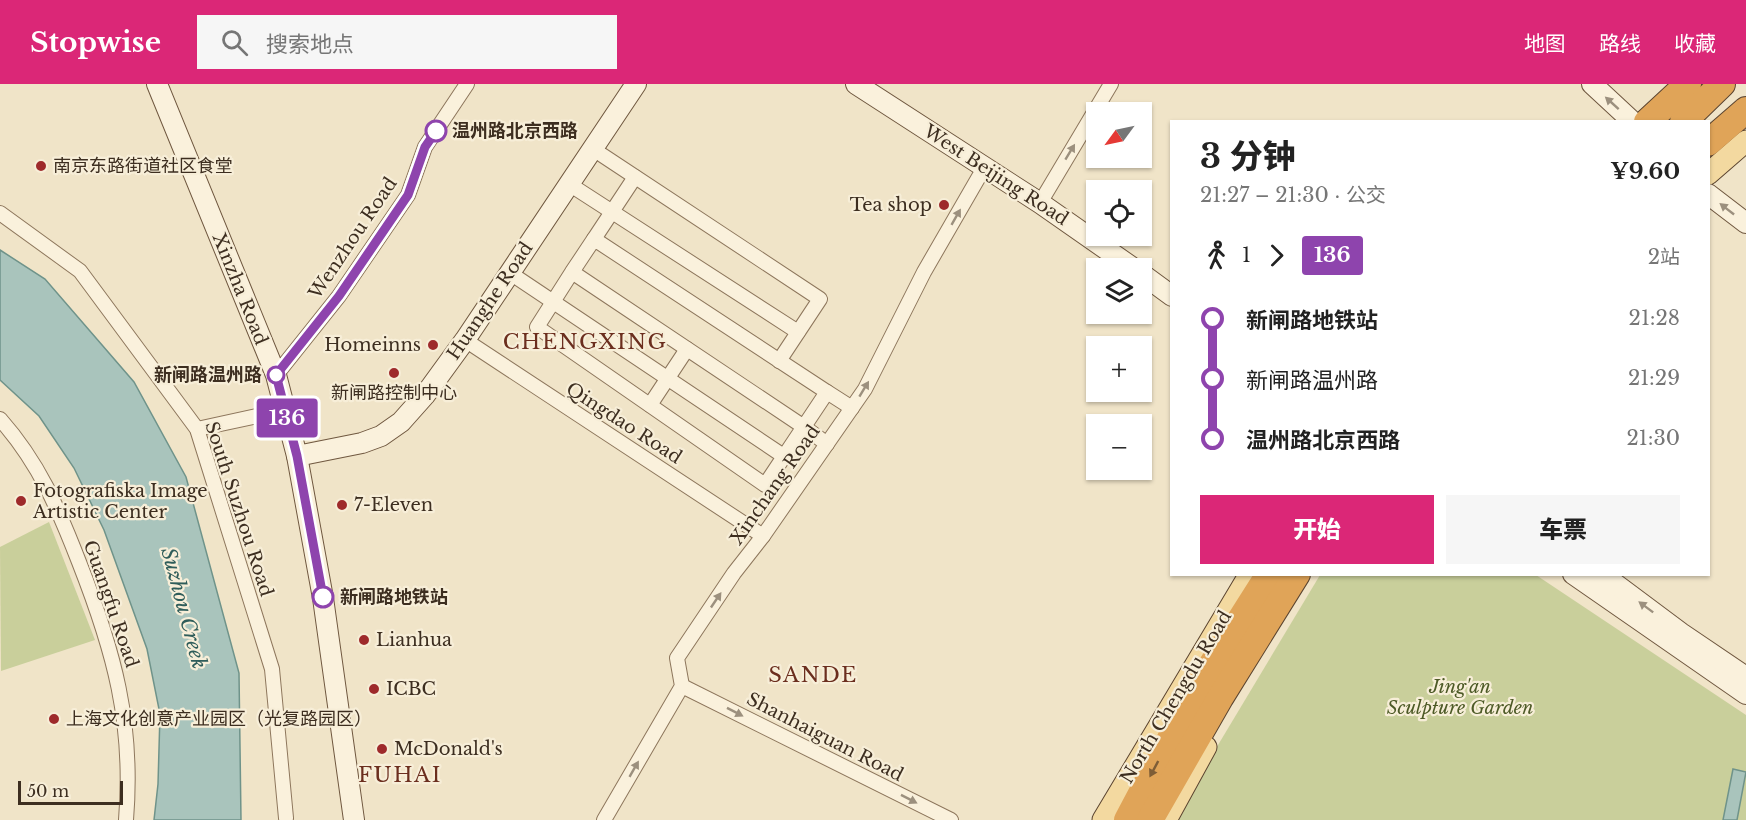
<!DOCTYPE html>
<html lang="zh">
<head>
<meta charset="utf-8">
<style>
	body { margin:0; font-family:"Libre Baskerville","Noto Sans SC",serif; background:#f6f6f6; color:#222; height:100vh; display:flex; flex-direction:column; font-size:22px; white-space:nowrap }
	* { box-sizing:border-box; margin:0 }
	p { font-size:20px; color:#767676 }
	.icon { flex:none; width:33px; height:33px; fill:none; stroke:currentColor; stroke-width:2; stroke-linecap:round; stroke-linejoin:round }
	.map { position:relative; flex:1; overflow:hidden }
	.drawer { position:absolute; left:1170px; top:36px; width:540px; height:456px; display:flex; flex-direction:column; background:#fff; border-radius:0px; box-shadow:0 2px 4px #0004 }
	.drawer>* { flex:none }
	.badge { padding:0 12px; border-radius:4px; font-size:21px; line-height:39px }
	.needle { width:39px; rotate:237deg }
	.fabs { position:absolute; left:1086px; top:18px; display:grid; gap:12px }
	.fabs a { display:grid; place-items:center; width:66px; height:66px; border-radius:0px; background:#fff; box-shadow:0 2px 4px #0004; font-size:30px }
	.scale { position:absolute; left:18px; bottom:15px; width:105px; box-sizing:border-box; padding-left:6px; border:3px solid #3d2e20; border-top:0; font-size:16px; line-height:21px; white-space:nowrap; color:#3d2e20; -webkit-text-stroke:4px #f7eed8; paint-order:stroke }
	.map>.badge { position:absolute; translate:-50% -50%; box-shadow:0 0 0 3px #fff }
	.legs { display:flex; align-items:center; gap:9px; height:66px; padding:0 30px; font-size:20px }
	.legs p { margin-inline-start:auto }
	.summary { display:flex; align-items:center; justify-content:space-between; height:102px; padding:0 30px }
	h1 { font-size:33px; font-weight:800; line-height:45px }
	.primary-button { display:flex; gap:12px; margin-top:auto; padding:12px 30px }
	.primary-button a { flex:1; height:69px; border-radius:0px; background:#db2777; color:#fff; font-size:24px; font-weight:800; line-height:69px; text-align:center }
	.primary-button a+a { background:#f6f6f6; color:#222 }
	ul { padding:0 30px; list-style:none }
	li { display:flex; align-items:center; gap:21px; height:60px; font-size:22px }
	li i { display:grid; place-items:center; width:9px; height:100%; margin:0 8px; background:currentColor }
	li i::after { content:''; width:15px; height:15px; margin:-8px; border:4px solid; border-radius:50%; background:#fff }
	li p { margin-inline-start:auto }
	li:first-child i { background:linear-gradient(#0000 50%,currentColor 0) }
	li:last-child i { background:linear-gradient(currentColor 50%,#0000 0) }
	header { display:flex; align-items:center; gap:36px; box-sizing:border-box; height:84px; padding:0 30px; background:#db2777; color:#fff }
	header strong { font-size:28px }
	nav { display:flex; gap:33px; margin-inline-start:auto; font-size:21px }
	.search { width:420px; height:54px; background:#f6f6f6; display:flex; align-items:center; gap:15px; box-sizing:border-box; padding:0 21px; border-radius:0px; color:#767676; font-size:22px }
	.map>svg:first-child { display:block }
</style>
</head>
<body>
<header>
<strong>Stopwise</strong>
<div class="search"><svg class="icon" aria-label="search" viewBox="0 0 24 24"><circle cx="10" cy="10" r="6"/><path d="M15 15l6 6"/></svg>搜索地点</div>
<nav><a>地图</a><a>路线</a><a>收藏</a></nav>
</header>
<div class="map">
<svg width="1746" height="736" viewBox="0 0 1746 736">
	<rect width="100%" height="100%" fill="#f0e4c8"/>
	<g fill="#c9cf9b">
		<path d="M49,438L95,556L1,587L0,463Z"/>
		<path d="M1320,491H1536L1746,631V736H1173Z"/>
	</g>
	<g fill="#a9c4bc" stroke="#6f938a" stroke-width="1.5">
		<path d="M0,166L45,195L134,298L186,393L239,589L241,736H154L158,700L160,630L147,565L104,446L74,384L39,332L0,296Z"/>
		<path d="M1733,685L1746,688L1737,736H1723Z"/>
	</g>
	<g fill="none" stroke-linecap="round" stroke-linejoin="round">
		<g stroke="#8d765c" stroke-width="16">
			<g id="street">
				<path d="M593,65L820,215L779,277"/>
				<path d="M569,100L798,248"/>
				<path d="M1040,119L1111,0"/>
				<path d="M0,129L80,187L197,345L272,585L286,734"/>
				<path d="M594,155L635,93"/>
				<path d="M572,188L594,155L827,308C806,339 786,370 765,401L537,243L572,188L804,343L827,360"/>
				<path d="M510,189L785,373"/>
				<path d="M465,256L763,452"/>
				<path d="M276,291L339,212L408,111L425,63L467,0"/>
				<path d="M827,308L852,324"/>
				<path d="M650,321L687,265"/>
				<path d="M0,335C39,379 58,424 79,478C114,567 134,639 126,736"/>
				<path d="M197,345L285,326"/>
				<path d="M682,602L951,736"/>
				<path d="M604,736L682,602L677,574L734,489L763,452L865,305L924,188L984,84"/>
			</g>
		</g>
		<g stroke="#6f573f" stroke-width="22">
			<g id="secondary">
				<path d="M157,0L276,291L297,372L323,514L354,736"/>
				<path d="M856,0L1040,119L1133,184"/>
				<path d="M1592,0L1633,38"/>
				<path d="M1708,110L1746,139"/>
				<path d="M1142,190L1172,212"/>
				<path d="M297,372L362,359L381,352L401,338L425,311L465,256L636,0"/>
				<path d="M1573,490L1746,610"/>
				<path d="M1602,490L1681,549L1746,593"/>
			</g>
		</g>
		<g stroke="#5b4430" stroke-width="23">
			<g id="primary">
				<path d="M1708,90L1746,57"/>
				<path d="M1103,736L1250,490"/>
				<path d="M1166,736L1206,663"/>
			</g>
		</g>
		<g stroke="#5b4430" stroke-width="28">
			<g id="highway">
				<path d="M1647,38L1688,0"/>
				<path d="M1683,38L1722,0"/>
				<path d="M1708,59L1746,26"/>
				<path d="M1127,736L1198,602L1269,490"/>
				<path d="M1150,736L1220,614L1297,490"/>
			</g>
		</g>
		<use href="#street" stroke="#faf1dc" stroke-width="14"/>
		<use href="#secondary" stroke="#faf1dc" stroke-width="20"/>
		<use href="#primary" stroke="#f3d9a0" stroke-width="21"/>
		<use href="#highway" stroke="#e0a458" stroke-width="26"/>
	</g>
	<defs><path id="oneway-solid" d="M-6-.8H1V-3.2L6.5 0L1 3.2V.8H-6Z" transform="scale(1.5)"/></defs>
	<g fill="#9c907e">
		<use href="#oneway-solid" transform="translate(1612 19) rotate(-138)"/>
		<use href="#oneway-solid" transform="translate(1070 68) rotate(-59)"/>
		<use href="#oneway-solid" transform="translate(1727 125) rotate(-142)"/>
		<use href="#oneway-solid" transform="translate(956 133) rotate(-60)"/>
		<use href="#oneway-solid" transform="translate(864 305) rotate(-59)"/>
		<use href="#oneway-solid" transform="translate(716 516) rotate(-56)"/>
		<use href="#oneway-solid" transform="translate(1646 523) rotate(-143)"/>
		<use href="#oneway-solid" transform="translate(735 628) rotate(27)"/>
		<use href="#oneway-solid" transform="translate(634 685) rotate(-60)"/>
		<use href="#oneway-solid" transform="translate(909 715) rotate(27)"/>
	</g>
	<use fill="#7e5d36" href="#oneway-solid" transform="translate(1154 685) rotate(118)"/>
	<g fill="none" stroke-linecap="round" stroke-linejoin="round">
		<g stroke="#fff" stroke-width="14">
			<path id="line-1" d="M323,513L297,372L276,291L339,212L408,111L425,63L436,47"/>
		</g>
		<use href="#line-1" stroke="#8e44ad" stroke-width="9"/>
	</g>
	<g fill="#fff" stroke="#8e44ad" stroke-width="3">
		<circle cx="436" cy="47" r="10"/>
		<circle cx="276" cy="291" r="8"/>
		<circle cx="323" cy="513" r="10"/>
	</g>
	<g fill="#9e2a2b" stroke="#f7eed8" stroke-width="2">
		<circle cx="41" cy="82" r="6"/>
		<circle cx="944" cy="121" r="6"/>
		<circle cx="433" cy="261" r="6"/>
		<circle cx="394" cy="289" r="6"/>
		<circle cx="21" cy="417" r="6"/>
		<circle cx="342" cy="421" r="6"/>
		<circle cx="364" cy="556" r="6"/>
		<circle cx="374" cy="605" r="6"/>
		<circle cx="54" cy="635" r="6"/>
		<circle cx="382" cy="665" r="6"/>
	</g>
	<g text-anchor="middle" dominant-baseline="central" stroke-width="4.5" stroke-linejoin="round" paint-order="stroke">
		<g font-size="18" font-weight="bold" fill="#3d2e20" stroke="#f7eed8" text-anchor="start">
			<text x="452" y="47">温州路北京西路</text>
			<text x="262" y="291" text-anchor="end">新闸路温州路</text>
			<text x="340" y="513">新闸路地铁站</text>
		</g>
		<g font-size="18" fill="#3d2e20" stroke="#f7eed8" text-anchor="start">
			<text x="53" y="82">南京东路街道社区食堂</text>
			<text x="932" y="121" text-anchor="end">Tea shop</text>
			<text x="421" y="261" text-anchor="end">Homeinns</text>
			<text x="394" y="309" text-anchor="middle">新闸路控制中心</text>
			<text x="33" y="407">Fotografiska Image<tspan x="33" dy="21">Artistic Center</tspan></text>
			<text x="354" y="421">7-Eleven</text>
			<text x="376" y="556">Lianhua</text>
			<text x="386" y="605">ICBC</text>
			<text x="66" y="635">上海文化创意产业园区（光复路园区）</text>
			<text x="394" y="665">McDonald's</text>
		</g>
		<g font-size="18" fill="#3d2e20" stroke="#f7eed8">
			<text transform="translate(996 91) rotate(33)">West Beijing Road</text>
			<text transform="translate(353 154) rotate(-56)">Wenzhou Road</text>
			<text transform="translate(240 205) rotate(68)">Xinzha Road</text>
			<text transform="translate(490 217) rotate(-56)">Huanghe Road</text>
			<text transform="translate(624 339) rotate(33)">Qingdao Road</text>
			<text transform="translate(775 401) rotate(-55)">Xinchang Road</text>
			<text transform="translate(239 425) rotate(72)">South Suzhou Road</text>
			<text transform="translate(111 520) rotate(71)">Guangfu Road</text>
			<text transform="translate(1176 613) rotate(-59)">North Chengdu Road</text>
			<text transform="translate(825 653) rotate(27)">Shanhaiguan Road</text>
		</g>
		<g font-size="18" font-style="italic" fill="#4d5a26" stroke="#f7eed8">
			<text x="1460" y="603">Jing'an<tspan x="1460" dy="21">Sculpture Garden</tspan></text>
		</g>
		<g font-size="20" font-style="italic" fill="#2f5d5a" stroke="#f7eed8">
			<text transform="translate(184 524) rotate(75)">Suzhou Creek</text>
		</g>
		<g font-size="21" letter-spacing="1.5" fill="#6b2e1e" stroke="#f7eed8">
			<text x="585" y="258">CHENGXING</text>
			<text x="813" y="591">SANDE</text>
			<text x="400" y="691">FUHAI</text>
		</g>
	</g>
</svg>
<div class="fabs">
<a><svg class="needle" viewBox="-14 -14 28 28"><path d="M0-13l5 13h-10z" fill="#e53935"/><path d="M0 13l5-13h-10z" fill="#767676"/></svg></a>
<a><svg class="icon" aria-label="locate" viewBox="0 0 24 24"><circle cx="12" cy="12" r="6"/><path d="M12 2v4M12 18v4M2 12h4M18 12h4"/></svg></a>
<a><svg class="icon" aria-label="layers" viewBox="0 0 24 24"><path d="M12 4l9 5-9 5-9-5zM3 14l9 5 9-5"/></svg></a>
<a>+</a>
<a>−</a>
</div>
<div class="scale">50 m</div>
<b class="badge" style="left:287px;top:334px;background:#8e44ad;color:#fff">136</b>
<section class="drawer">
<div class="summary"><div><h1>3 分钟</h1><p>21:27 – 21:30 · 公交</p></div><b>¥9.60</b></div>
<div class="legs"><svg class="icon" aria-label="walk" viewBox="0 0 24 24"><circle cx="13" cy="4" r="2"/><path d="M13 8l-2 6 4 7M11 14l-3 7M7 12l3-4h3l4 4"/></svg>1<svg class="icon" aria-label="forward" viewBox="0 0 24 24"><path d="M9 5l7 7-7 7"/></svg><b class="badge" style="background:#8e44ad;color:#fff">136</b><p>2站</p></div>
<ul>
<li><i style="color:#8e44ad"></i><b>新闸路地铁站</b><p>21:28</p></li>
<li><i style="color:#8e44ad"></i><span>新闸路温州路</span><p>21:29</p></li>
<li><i style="color:#8e44ad"></i><b>温州路北京西路</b><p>21:30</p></li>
</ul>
<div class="primary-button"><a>开始</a><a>车票</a></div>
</section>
</div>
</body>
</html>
